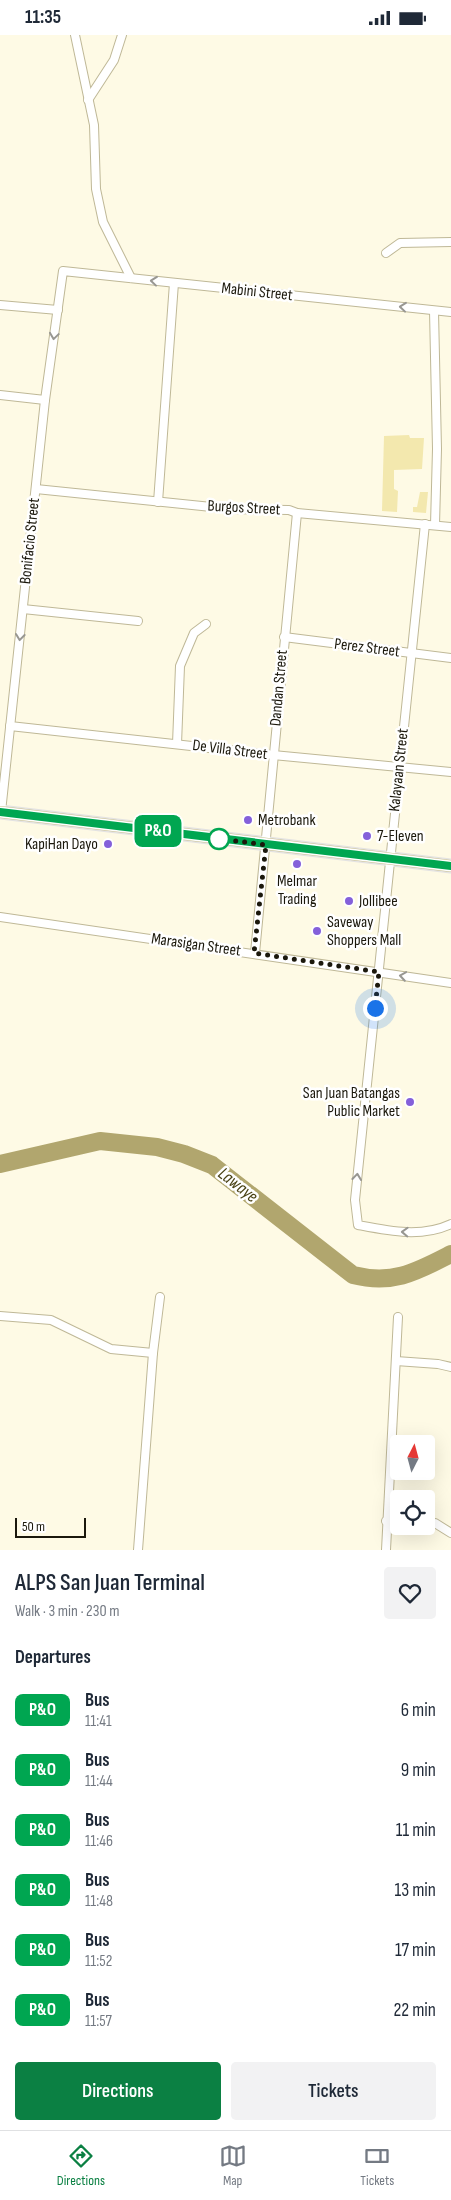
<!DOCTYPE html>
<html lang="en">
<head>
<meta charset="utf-8">
<style>
	body { margin:0; font-family:"Sofia Sans Condensed",sans-serif; background:#f2f2f3; color:#1f2937; height:100vh; display:flex; flex-direction:column; font-size:19px; white-space:nowrap }
	* { box-sizing:border-box; margin:0 }
	p { font-size:16px; color:#747a83 }
	.icon { flex:none; width:28px; height:28px; fill:none; stroke:currentColor; stroke-width:2; stroke-linecap:round; stroke-linejoin:round }
	.map { position:relative; height:1515px; overflow:hidden }
	.drawer { display:flex; flex-direction:column; background:#fff; flex:1 }
	.drawer>* { flex:none }
	.badge { padding:0 10px; border-radius:8px; font-size:18px; line-height:32px }
	.needle { width:32px; rotate:6deg }
	.controls { position:absolute; left:390px; top:1400px; display:grid; gap:10px }
	.controls a { display:grid; place-items:center; width:45px; height:45px; border-radius:5px; background:#fff; box-shadow:0 5px 20px #0002; font-size:25px }
	.scale { position:absolute; left:15px; bottom:12px; width:71px; box-sizing:border-box; padding-left:5px; border:2px solid #1b180c; border-top:0; font-size:14px; line-height:18px; white-space:nowrap; color:#1b180c; -webkit-text-stroke:4px #fff; paint-order:stroke }
	.you { position:absolute; width:25px; height:25px; margin:-12px; border:4px solid #fff; border-radius:50%; background:#1a73e8; box-shadow:0 0 0 8px #1a73e833 }
	.map>.badge { position:absolute; translate:-50% -50%; box-shadow:0 0 0 2px #fff }
	h2 { padding:0 15px; font-size:19px; line-height:45px }
	.round { display:grid; place-items:center; flex:none; width:52px; height:52px; border-radius:5px; background:#f2f2f3 }
	.overview { display:flex; align-items:center; justify-content:space-between; height:85px; padding:0 15px }
	h1 { font-size:24px; font-weight:600; line-height:38px }
	.primary-button { display:flex; gap:10px; margin-top:auto; padding:10px 15px }
	.primary-button a { flex:1; height:58px; border-radius:5px; background:#0b8043; color:#fff; font-size:20px; font-weight:600; line-height:58px; text-align:center }
	.primary-button a+a { background:#f2f2f3; color:#1f2937 }
	ul { padding:0; list-style:none }
	li { display:flex; align-items:center; gap:15px; height:60px; padding:0 15px }
	li div { flex:1 }
	li b { display:block; font-size:19px }
	li em { font-style:normal }
	li .badge { min-width:55px; font-weight:700; text-align:center }
	.status { display:flex; justify-content:space-between; align-items:center; height:35px; padding:0 25px; background:#fff; direction:ltr }
	.status svg { height:14px; fill:currentColor }
	.menu { display:flex; justify-content:space-around; align-items:center; height:70px; border-top:1px solid #e0e1e3; background:#fff; font-size:14px; color:#747a83 }
	.menu a { display:grid; justify-items:center; gap:2px }
	.menu .selected { color:#0b8043 }
	.map>svg:first-child { display:block }
</style>
</head>
<body>
<div class="status"><b>11:35</b><svg viewBox="0 0 49 12"><path d="M0 12V9h3v3zM5 12V6h3v6zM10 12V3h3v9zM15 12V0h3v12zM26 1h20v11H26zM47 4h2v5h-2z"/></svg></div>
<div class="map">
<svg width="451" height="1515" viewBox="0 0 451 1515">
	<rect width="100%" height="100%" fill="#fefae5"/>
	<g fill="#f3e8ae">
		<path d="M409,400L410,403H424L422,434L394,435V454L398,456L397,477L382,476L384,401Z"/>
		<path d="M420,457H428L426,478L413,477V472H417Z"/>
	</g>
	<g fill="none" stroke-linecap="round" stroke-linejoin="round">
		<path stroke="#b1a66e" stroke-width="18" d="M0,1129L100,1106L157,1112L184,1119L212,1130L353,1240C393,1250 416,1237 451,1219"/>
		<g stroke="#bfb897" stroke-width="10">
			<g id="minor">
				<path d="M75,0L94,90L96,154L103,187L131,243"/>
				<path d="M88,65L114,25L122,0"/>
				<path d="M386,218L400,208L451,207"/>
				<path d="M0,270L58,275"/>
				<path d="M434,276L437,414L435,490"/>
				<path d="M0,360L45,365"/>
				<path d="M36,454L231,474L289,475L297,478L451,492"/>
				<path d="M158,467L174,248"/>
				<path d="M425,489L355,1165L358,1190C389,1196 421,1203 451,1189"/>
				<path d="M23,574L138,586"/>
				<path d="M284,602L451,623"/>
				<path d="M10,691L273,720L451,737"/>
				<path d="M177,709L180,631L194,598L206,589"/>
				<path d="M1,777L45,365L63,236L451,277"/>
				<path d="M0,882L451,948"/>
				<path d="M255,918L297,478"/>
				<path d="M0,1281L51,1285L111,1314L153,1318"/>
				<path d="M396,1326L438,1329L451,1332"/>
				<path d="M386,1486L399,1487"/>
				<path d="M426,1488H435L451,1498"/>
				<path d="M138,1515L153,1318L160,1262"/>
				<path d="M386,1515L398,1282"/>
			</g>
		</g>
		<g stroke="#e4e3e2" stroke-width="15">
			<path id="primary" d="M0,777L451,831"/>
		</g>
		<use href="#minor" stroke="#fff" stroke-width="8"/>
		<use href="#primary" stroke="#cac18f" stroke-width="12"/>
	</g>
	<defs><path id="oneway-chevron" d="M-2-3.5L2.5 0L-2 3.5" fill="none" stroke-width="1.6" stroke-linecap="round" stroke-linejoin="round" transform="scale(1.25)"/></defs>
	<g stroke="#989792">
		<use href="#oneway-chevron" transform="translate(154 246) rotate(-174)"/>
		<use href="#oneway-chevron" transform="translate(403 272) rotate(-174)"/>
		<use href="#oneway-chevron" transform="translate(54 301) rotate(98)"/>
		<use href="#oneway-chevron" transform="translate(20 602) rotate(97)"/>
		<use href="#oneway-chevron" transform="translate(403 941) rotate(-171)"/>
		<use href="#oneway-chevron" transform="translate(357 1142) rotate(-84)"/>
		<use href="#oneway-chevron" transform="translate(405 1197) rotate(-178)"/>
	</g>
	<g fill="none" stroke-linecap="round" stroke-linejoin="round">
		<g stroke="#fff" stroke-width="11">
			<path id="line" d="M0,777L451,831"/>
		</g>
		<use href="#line" stroke="#00a651" stroke-width="8"/>
		<path stroke="#1b180c" stroke-width="5" stroke-dasharray="0 9" d="M219,804L214,803L266,810L254,918L379,937L375,973"/>
	</g>
	<g fill="#8460da" stroke="#fff" stroke-width="2">
		<circle cx="248" cy="785" r="5"/>
		<circle cx="367" cy="801" r="5"/>
		<circle cx="108" cy="809" r="5"/>
		<circle cx="297" cy="829" r="5"/>
		<circle cx="349" cy="866" r="5"/>
		<circle cx="317" cy="896" r="5"/>
		<circle cx="410" cy="1067" r="5"/>
	</g>
	<circle fill="#fff" stroke="#00a651" stroke-width="2.5" cx="219" cy="804" r="10"/>
	<g text-anchor="middle" dominant-baseline="central" stroke-width="5" stroke-linejoin="round" paint-order="stroke">
		<g font-size="16" fill="#1b180c" stroke="#fff">
			<text transform="translate(257 257) rotate(6)">Mabini Street</text>
			<text transform="translate(244 473) rotate(3)">Burgos Street</text>
			<text transform="translate(30 506) rotate(-84)">Bonifacio Street</text>
			<text transform="translate(367 613) rotate(7)">Perez Street</text>
			<text transform="translate(279 653) rotate(-85)">Dandan Street</text>
			<text transform="translate(230 715) rotate(7)">De Villa Street</text>
			<text transform="translate(399 735) rotate(-84)">Kalayaan Street</text>
			<text transform="translate(196 910) rotate(8)">Marasigan Street</text>
		</g>
		<g font-size="16" fill="#1b180c" stroke="#fff" text-anchor="start">
			<text x="258" y="785">Metrobank</text>
			<text x="377" y="801">7-Eleven</text>
			<text x="98" y="809" text-anchor="end">KapiHan Dayo</text>
			<text x="297" y="846" text-anchor="middle">Melmar<tspan x="297" dy="18">Trading</tspan></text>
			<text x="359" y="866">Jollibee</text>
			<text x="327" y="887">Saveway<tspan x="327" dy="18">Shoppers Mall</tspan></text>
			<text x="400" y="1058" text-anchor="end">San Juan Batangas<tspan x="400" dy="18">Public Market</tspan></text>
		</g>
		<g font-size="18" font-style="italic" fill="#4a4215" stroke="#fff">
			<text transform="translate(238 1150) rotate(38)">Lawaye</text>
		</g>
	</g>
</svg>
<div class="controls">
<a><svg class="needle" viewBox="-14 -14 28 28"><path d="M0-13l5 13h-10z" fill="#e53935"/><path d="M0 13l5-13h-10z" fill="#747a83"/></svg></a>
<a><svg class="icon" aria-label="locate" viewBox="0 0 24 24"><circle cx="12" cy="12" r="6"/><path d="M12 2v4M12 18v4M2 12h4M18 12h4"/></svg></a>
</div>
<div class="scale">50 m</div>
<div class="you" style="left:375px;top:973px"></div>
<b class="badge" style="left:158px;top:796px;background:#00a651;color:#fff">P&amp;O</b>
</div>
<section class="drawer">
<div class="overview"><div><h1>ALPS San Juan Terminal</h1><p>Walk · 3 min · 230 m</p></div><a class="round"><svg class="icon" aria-label="heart" viewBox="0 0 24 24"><path d="M12 20l-8-8c-3-5 5-10 8-4 3-6 11-1 8 4z"/></svg></a></div>
<h2>Departures</h2>
<ul>
<li><span class="badge" style="background:#00a651;color:#fff">P&amp;O</span><div><b>Bus</b><p>11:41</p></div><em>6 min</em></li>
<li><span class="badge" style="background:#00a651;color:#fff">P&amp;O</span><div><b>Bus</b><p>11:44</p></div><em>9 min</em></li>
<li><span class="badge" style="background:#00a651;color:#fff">P&amp;O</span><div><b>Bus</b><p>11:46</p></div><em>11 min</em></li>
<li><span class="badge" style="background:#00a651;color:#fff">P&amp;O</span><div><b>Bus</b><p>11:48</p></div><em>13 min</em></li>
<li><span class="badge" style="background:#00a651;color:#fff">P&amp;O</span><div><b>Bus</b><p>11:52</p></div><em>17 min</em></li>
<li><span class="badge" style="background:#00a651;color:#fff">P&amp;O</span><div><b>Bus</b><p>11:57</p></div><em>22 min</em></li>
</ul>
<div class="primary-button"><a>Directions</a><a>Tickets</a></div>
</section>
<nav class="menu">
<a class="selected"><svg class="icon" aria-label="directions" viewBox="0 0 24 24"><path d="M12 3l9 9-9 9-9-9zM9 14v-3h6M13 9l2 2-2 2"/></svg>Directions</a>
<a><svg class="icon" aria-label="map" viewBox="0 0 24 24"><path d="M3 6l6-2 6 2 6-2v14l-6 2-6-2-6 2zM9 4v14M15 6v14"/></svg>Map</a>
<a><svg class="icon" aria-label="tickets" viewBox="0 0 24 24"><path d="M3 7h18v10H3zM15 7v10"/></svg>Tickets</a>
</nav>
</body>
</html>
